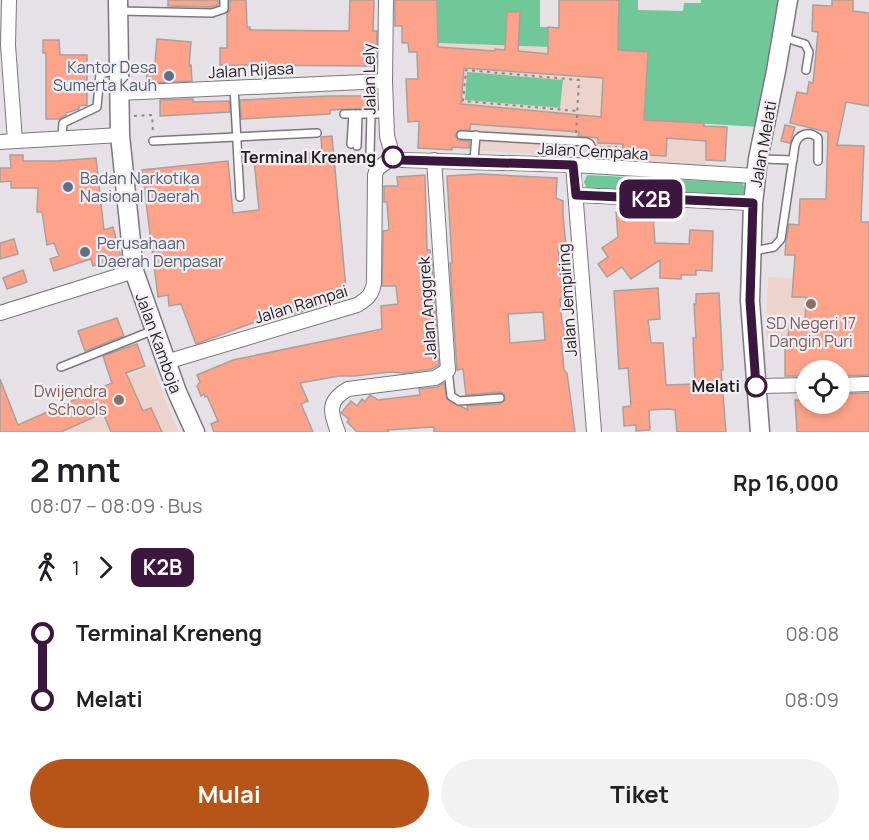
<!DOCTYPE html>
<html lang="id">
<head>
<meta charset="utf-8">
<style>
	body { margin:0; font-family:Manrope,sans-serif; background:#f2f2f2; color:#202124; height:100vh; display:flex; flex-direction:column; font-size:22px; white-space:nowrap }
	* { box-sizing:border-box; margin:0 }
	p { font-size:20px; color:#757577 }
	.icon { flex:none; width:33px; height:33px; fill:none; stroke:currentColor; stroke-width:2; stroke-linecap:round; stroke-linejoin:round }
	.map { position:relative; height:432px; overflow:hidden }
	.details { display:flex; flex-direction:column; background:#fff; flex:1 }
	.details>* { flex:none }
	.badge { padding:0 12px; border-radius:9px; font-size:21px; line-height:39px }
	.fabs { position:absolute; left:796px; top:360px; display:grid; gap:12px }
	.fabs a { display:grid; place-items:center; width:54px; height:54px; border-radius:50%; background:#fff; box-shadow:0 3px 9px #0003; font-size:30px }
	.map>.badge { position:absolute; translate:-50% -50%; box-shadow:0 0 0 3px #fff }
	.legs { display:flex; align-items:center; gap:9px; height:66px; padding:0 30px; font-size:20px }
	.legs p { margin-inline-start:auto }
	.overview { display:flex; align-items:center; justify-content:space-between; height:102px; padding:0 30px }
	h1 { font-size:33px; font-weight:700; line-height:45px }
	.action { display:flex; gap:12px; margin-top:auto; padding:12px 30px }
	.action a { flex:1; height:69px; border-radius:36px; background:#b75518; color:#fff; font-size:24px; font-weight:700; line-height:69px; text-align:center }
	.action a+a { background:#f2f2f2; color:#202124 }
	ul { padding:0 30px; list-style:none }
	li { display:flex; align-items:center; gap:21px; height:66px; font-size:22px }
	li i { display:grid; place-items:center; width:9px; height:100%; margin:0 8px; background:currentColor }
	li i::after { content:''; width:15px; height:15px; margin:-8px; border:4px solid; border-radius:50%; background:#fff }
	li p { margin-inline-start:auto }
	li:first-child i { background:linear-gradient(#0000 50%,currentColor 0) }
	li:last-child i { background:linear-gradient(currentColor 50%,#0000 0) }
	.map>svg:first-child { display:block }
</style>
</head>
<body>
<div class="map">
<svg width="869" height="432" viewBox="0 0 869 432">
	<rect width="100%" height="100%" fill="#e6e1e7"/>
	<g fill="#ecd3cb">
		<path d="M438,43L648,52L644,120L706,123L705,168L642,165V159L426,148L439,120Z"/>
		<path d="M768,277L855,281L849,341L766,337Z"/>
		<path d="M152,365L178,432H2Z"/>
	</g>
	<g fill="#70c899">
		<path d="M437,0H540V27H548V47L438,43Z"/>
		<path d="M619,0H638V10L683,11L684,3H701V0H778L759,127L644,120L648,52L618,50Z"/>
		<path d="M467,72L563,80L560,108L465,100Z"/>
		<path d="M587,175L743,183L745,191L741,197L587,189L584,182Z"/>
	</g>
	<g fill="#fea289" stroke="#a9a09e" stroke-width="1.5" fill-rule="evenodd">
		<path d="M168,0H218V5L211,7L168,6Z"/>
		<path d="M230,0H246L247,27H250V30L349,31L350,0H374L373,31H377L376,66L220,65V48H227V14L230,10Z"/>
		<path d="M395,0H437L438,47L495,51V49L505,50L507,12H520L518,51L548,54V27L559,28V0H619L618,50L648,52L644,120L704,123V126L727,127L725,161L706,160V141L667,138L666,156L649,155V152L622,151L623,144L598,143V138L578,136L579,132L470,124V130H459L455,135L458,140L469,141V148L452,147V150L418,148L419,121L408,122L406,79H418L417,52H409L408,43H402V26H395ZM464,68L603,78L601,117L461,104Z"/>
		<path d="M832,0H853V11L869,13V106L846,102L837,145L864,146L861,222H869V375L840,376V370H807V376H785V344H788L789,323L805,324L806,297H792L795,255H785L786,242L789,224L799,225L800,199H826L828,132L790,123L797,92L807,94L809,82L813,83L818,32L812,31L813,5L832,6Z"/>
		<path d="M157,39L191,42L189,66L191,65L192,81L147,83L146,64H155Z"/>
		<path d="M43,40H59L60,55H87V105L79,106V109L66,113V115L59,119H46V53H43Z"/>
		<path d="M329,96H372V108L330,110V114L241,119L240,100Z"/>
		<path d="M193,99V102L229,101L230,112L160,116V100Z"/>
		<path d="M785,125L795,127L790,143L781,141Z"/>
		<path d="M332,136L346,289L336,290L339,299L295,314L293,308L196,344L181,304L169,306L168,295L158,297L142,170L228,161L233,213L259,210L254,159L322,152L321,137Z"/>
		<path d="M10,155H23V161H56L96,158L104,230L113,227L121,257L93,266L91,259L54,271L50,259L59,256L54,243L47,245L42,212H37L38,188H11V181L0,182V168H11Z"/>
		<path d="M481,174L557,178L556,198L563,201V215L566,246L558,247L563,299H560L562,324H564L565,337H561L564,370L567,373L575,432H434V427L387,430L389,432H357L347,422L349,419L341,413L351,401L357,406L362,399L365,402L370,395L378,400L420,395L419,389L437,387L444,383L447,399L468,410L467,406L500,404L505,400L504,394L500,392L466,395L463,369L457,370L450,263H452L447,176ZM543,312L545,340L510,343L508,314Z"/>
		<path d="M425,175L427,250H430L432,265L439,365L432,369L404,373L390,372L355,376H339L300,383L308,401L301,404L313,432H214L211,424L218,421L207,396L205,397L204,394L201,396L197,386L200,382L197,375L233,360L382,329L381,306L398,304L396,286H382L383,231L389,230L387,202H384V186H398L397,177Z"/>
		<path d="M639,211L640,215L653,214L655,243L689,244L690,230L713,231L712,271L696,270V275H681V279L660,278V260L631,279L622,267L607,277L598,264L608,257L602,248L618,237L616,212Z"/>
		<path d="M14,239L18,254L0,259V243Z"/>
		<path d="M23,270L27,282L7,289L3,278Z"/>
		<path d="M658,288L660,319L648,320L651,343H663L666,385L695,384L693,338H696L694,304H696V294L719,293L723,370H721L726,432H677L675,410L669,409L649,410L650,430L636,431V425L624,426L623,407L631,406L628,368L619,369L614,291Z"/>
		<path d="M117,318L124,336L85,351L78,331Z"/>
		<path d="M137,344L145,366L126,373L143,411L151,408L162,432H111L103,413L61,432H0V379L18,425L112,383L103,356Z"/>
		<path d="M869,393V432H797L795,400H807V404H840L842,394Z"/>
	</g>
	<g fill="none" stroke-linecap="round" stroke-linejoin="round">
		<g stroke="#7c777d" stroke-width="10">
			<g id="service">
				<path d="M119,11L212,13L224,9V0"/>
				<path d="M782,37L805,44L809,52L806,70"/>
				<path d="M234,87L240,197"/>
				<path d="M344,114H386"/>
				<path d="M461,135L586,142L590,144L592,148V167"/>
				<path d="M62,138L63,123L97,107L100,74L118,70"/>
				<path d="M153,141L317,133"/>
				<path d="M351,144L353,114"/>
				<path d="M357,146L358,114"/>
				<path d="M370,153L371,114"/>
				<path d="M760,159L793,160"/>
				<path d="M474,161L476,135"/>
				<path d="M754,251L774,247L781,239L795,145C798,134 809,130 818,138V161"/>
				<path d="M61,367L154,330"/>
				<path d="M448,370L451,396L459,401L500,398"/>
			</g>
		</g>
		<g stroke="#7c777d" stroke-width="16">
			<g id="minor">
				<path d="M9,0L8,45L15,141"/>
				<path d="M386,0L385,81L387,136L393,157"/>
				<path d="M119,93L385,81"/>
				<path d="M0,142L120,135"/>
				<path d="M393,157L402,160L573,165L755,176"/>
				<path d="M573,165L594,432"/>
				<path d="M576,195L753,203"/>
				<path d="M0,313L134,271"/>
				<path d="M166,362L357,305C367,299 372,295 374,283L375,175L377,169L393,157"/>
				<path d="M840,385L869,384"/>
				<path d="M756,386L807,385"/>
				<path d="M338,432C330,412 327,401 348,389L435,378L448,370L434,160"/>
			</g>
		</g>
		<g stroke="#7c777d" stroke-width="21">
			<g id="tertiary">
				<path d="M118,0L120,135L134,271L177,392L195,432"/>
				<path d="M760,432L750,301L753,203L758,159L776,71L788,0"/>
			</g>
		</g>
		<g stroke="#8b888c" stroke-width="2" stroke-dasharray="3 4.5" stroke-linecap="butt">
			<path d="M134,116L152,115L153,133"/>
			<path d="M576,133L579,80L466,70L463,101L577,111"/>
			<path d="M600,147H617"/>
		</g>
		<use href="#service" stroke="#fff" stroke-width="7"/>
		<use href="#minor" stroke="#fff" stroke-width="14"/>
		<use href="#tertiary" stroke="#fff" stroke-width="18"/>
	</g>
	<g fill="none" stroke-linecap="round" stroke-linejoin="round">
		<g stroke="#fff" stroke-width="14">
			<path id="line-1" d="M393,157L402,160L573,165L576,195L753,203L750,301L756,386"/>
		</g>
		<use href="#line-1" stroke="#3b163f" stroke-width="9"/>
	</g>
	<g fill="#5c6f8a" stroke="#f3eef4" stroke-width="2">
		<circle cx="169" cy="76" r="6"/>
		<circle cx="68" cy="187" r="6"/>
		<circle cx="85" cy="252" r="6"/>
	</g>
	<g fill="#fff" stroke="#3b163f" stroke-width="3">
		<circle cx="393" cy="157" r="10"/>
		<circle cx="756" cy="386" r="10"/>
	</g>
	<g fill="#8d6e63" stroke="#f3eef4" stroke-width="2">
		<circle cx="811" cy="304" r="6"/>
		<circle cx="119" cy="400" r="6"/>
	</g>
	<g text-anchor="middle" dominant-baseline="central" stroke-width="4.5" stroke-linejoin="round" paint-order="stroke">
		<g font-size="16" fill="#4e5e75" stroke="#f3eef4" text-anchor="start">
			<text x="157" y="67" text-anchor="end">Kantor Desa<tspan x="157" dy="18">Sumerta Kauh</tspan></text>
			<text x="80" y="178">Badan Narkotika<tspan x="80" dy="18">Nasional Daerah</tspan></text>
			<text x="97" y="243">Perusahaan<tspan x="97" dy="18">Daerah Denpasar</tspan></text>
		</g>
		<g font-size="16" fill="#1f1d1f" stroke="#f3eef4">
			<text transform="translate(251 70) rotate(-3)">Jalan Rijasa</text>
			<text transform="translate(369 79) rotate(-91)">Jalan Lely</text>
			<text transform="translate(763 144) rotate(-80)">Jalan Melati</text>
			<text transform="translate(593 151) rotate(3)">Jalan Cempaka</text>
			<text transform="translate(567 300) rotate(-94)">Jalan Jempiring</text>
			<text transform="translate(301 304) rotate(-17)">Jalan Rampai</text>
			<text transform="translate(427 308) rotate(-94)">Jalan Anggrek</text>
			<text transform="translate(159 343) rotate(70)">Jalan Kamboja</text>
		</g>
		<g font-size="16" font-weight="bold" fill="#1f1d1f" stroke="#f3eef4" text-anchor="end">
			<text x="376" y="157">Terminal Kreneng</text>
			<text x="740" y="386">Melati</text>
		</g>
		<g font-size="16" fill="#785e54" stroke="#f3eef4">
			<text x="811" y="323">SD Negeri 17<tspan x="811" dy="18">Dangin Puri</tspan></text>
			<text x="107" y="391" text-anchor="end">Dwijendra<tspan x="107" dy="18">Schools</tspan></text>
		</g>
	</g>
</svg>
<div class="fabs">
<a><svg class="icon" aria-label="locate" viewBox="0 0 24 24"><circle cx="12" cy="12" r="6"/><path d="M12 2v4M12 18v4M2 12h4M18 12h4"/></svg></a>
</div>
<b class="badge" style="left:651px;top:199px;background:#3b163f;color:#fff">K2B</b>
</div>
<section class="details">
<div class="overview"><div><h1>2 mnt</h1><p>08:07 – 08:09 · Bus</p></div><b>Rp 16,000</b></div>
<div class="legs"><svg class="icon" aria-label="walk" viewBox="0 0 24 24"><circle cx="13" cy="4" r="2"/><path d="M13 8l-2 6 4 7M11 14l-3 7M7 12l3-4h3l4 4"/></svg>1<svg class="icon" aria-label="forward" viewBox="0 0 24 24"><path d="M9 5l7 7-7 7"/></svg><b class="badge" style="background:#3b163f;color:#fff">K2B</b></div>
<ul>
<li><i style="color:#3b163f"></i><b>Terminal Kreneng</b><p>08:08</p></li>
<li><i style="color:#3b163f"></i><b>Melati</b><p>08:09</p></li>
</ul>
<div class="action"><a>Mulai</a><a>Tiket</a></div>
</section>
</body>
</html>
